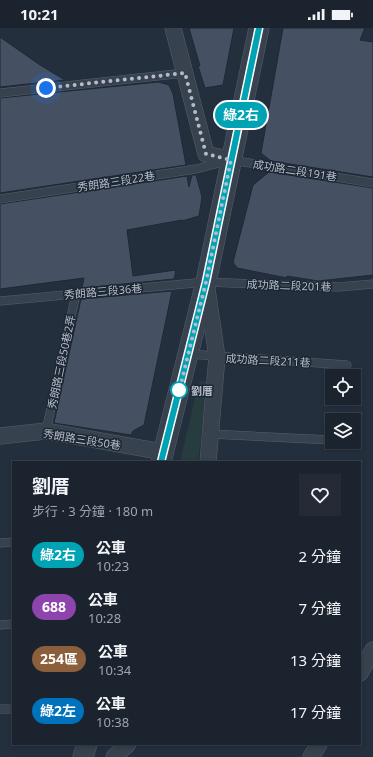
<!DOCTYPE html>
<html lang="zh-TW">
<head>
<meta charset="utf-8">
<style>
	body { margin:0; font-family:"Noto Sans","Noto Sans TC",sans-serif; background:#242b36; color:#f1f3f6; height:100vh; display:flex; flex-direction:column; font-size:15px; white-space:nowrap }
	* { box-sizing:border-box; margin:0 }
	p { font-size:13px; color:#a0a4aa }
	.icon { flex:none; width:22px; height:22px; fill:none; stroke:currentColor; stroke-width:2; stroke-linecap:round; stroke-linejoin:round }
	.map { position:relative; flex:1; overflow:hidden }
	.sheet { position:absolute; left:12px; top:433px; width:349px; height:284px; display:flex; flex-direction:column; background:#1b232e; border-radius:0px; box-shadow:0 2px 6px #0003,0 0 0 1px #39404a }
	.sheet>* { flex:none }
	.badge { padding:0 8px; border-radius:13px; font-size:14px; line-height:26px }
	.controls { position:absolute; left:325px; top:341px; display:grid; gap:8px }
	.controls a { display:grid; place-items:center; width:36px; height:36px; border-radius:0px; background:#1b232e; box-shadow:0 2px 6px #0003,0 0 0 1px #39404a; font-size:20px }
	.you { position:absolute; width:20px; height:20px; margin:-10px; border:3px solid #fff; border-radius:50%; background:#1a73e8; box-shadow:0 0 0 6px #1a73e833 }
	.map>.badge { position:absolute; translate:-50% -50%; box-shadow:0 0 0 2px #fff }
	.round { display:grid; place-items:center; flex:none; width:42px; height:42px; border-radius:0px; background:#242b36 }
	.overview { display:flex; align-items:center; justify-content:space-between; height:68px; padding:0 20px }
	h1 { font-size:19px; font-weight:700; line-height:30px }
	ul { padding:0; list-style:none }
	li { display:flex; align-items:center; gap:12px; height:52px; padding:0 20px }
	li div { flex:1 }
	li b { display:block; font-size:15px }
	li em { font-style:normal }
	li .badge { min-width:44px; font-weight:700; text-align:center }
	.status { display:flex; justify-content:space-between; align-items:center; height:28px; padding:0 20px; background:#1b232e; direction:ltr }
	.status svg { height:11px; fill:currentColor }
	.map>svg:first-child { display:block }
</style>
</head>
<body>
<div class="status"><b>10:21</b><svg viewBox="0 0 49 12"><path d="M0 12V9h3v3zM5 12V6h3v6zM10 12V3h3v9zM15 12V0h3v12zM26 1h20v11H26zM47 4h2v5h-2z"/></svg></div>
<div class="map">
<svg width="373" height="729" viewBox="0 0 373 729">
	<rect width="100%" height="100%" fill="#242f3e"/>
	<path fill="#263c3f" d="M201,353H204L206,354L207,359L198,434H180L198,357Z"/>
	<g fill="#455162" stroke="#1f2835">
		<path d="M189,0H234L223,57L205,60L198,38H200Z"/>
		<path d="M283,0H365L360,12L373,14V149L271,133L261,125Z"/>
		<path d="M0,9L40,37L65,52L0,59Z"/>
		<path d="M158,54L169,57L173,66L186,137L0,165V70Z"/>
		<path d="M269,144L373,160V247L318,253L287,248V250L237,240L233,234L253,157Z"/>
		<path d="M192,147H196L202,169L199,188L182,193V192L127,202L133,248L176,242L174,251L82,260L84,250L0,261V176L187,148L189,159Z"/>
		<path d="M172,263L144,397L133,403L131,407L54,395L81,271Z"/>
	</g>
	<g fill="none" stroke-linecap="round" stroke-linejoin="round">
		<g stroke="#565f6c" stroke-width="9">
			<g id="service">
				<path d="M0,65L185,45"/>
				<path d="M0,171L196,141L231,132L373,155"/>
				<path d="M0,273L206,254L339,259L373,256"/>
				<path d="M188,326L347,337"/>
				<path d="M46,403L76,266"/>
				<path d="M210,406L332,412"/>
				<path d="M0,515L13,514"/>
				<path d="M0,597L13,596"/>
				<path d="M0,681H13"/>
			</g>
		</g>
		<g stroke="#565f6c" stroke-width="17">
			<g id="minor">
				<path d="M173,0L206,126L231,132"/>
				<path d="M207,261L217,329L208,434"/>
				<path d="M0,408L46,403L163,424"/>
				<path d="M360,645L373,622"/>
				<path d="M114,729L128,716"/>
				<path d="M311,729L319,716"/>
			</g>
		</g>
		<g stroke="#565f6c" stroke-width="21">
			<g id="tertiary">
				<path d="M161,434L206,254L259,0"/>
				<path d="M83,729L87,716"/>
			</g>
		</g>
		<use href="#service" stroke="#38414e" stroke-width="8"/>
		<use href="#minor" stroke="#38414e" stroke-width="16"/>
		<use href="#tertiary" stroke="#38414e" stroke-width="20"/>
	</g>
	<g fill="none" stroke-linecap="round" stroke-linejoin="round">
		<g stroke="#fff" stroke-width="9">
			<path id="line" d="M161,434L206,254L259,0"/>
		</g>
		<use href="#line" stroke="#00a3b4" stroke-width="6"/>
		<path stroke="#b4bcc9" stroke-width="4" stroke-dasharray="0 7.2" d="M46,60L185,45L206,126L231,132L206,254L178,368L179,362"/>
	</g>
	<circle fill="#fff" stroke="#00a3b4" stroke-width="2" cx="179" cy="362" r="8"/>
	<g text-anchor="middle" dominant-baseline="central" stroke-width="3" stroke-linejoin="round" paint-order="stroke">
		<g font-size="11" fill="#b4bcc9" stroke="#1d2633">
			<text transform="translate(295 142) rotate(9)">成功路二段191巷</text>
			<text transform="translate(116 153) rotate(-9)">秀朗路三段22巷</text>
			<text transform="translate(289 257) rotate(2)">成功路二段201巷</text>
			<text transform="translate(103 263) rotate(-5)">秀朗路三段36巷</text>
			<text transform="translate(268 332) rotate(3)">成功路二段211巷</text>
			<text transform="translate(61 334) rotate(-78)">秀朗路三段50巷2弄</text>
			<text transform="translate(82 411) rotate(9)">秀朗路三段50巷</text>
		</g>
		<g font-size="11" font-weight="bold" fill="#b4bcc9" stroke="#1d2633" text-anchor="start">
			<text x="191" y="362">劉厝</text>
		</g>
	</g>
</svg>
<div class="controls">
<a><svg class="icon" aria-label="locate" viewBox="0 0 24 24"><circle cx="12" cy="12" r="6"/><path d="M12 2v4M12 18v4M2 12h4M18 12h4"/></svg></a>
<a><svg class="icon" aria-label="layers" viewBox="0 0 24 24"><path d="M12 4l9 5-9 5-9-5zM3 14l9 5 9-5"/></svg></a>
</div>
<div class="you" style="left:46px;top:60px"></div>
<b class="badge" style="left:241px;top:87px;background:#00a3b4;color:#fff">綠2右</b>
<section class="sheet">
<div class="overview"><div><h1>劉厝</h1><p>步行 · 3 分鐘 · 180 m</p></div><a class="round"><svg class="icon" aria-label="heart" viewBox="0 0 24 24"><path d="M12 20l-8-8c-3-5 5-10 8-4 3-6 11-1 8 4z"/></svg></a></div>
<ul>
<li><span class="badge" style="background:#00a3b4;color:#fff">綠2右</span><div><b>公車</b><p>10:23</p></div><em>2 分鐘</em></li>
<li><span class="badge" style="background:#8e44ad;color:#fff">688</span><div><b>公車</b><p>10:28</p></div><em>7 分鐘</em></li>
<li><span class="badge" style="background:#8b5e3c;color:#fff">254區</span><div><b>公車</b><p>10:34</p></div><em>13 分鐘</em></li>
<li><span class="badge" style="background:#0072bc;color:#fff">綠2左</span><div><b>公車</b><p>10:38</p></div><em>17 分鐘</em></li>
</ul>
</section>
</div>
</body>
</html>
